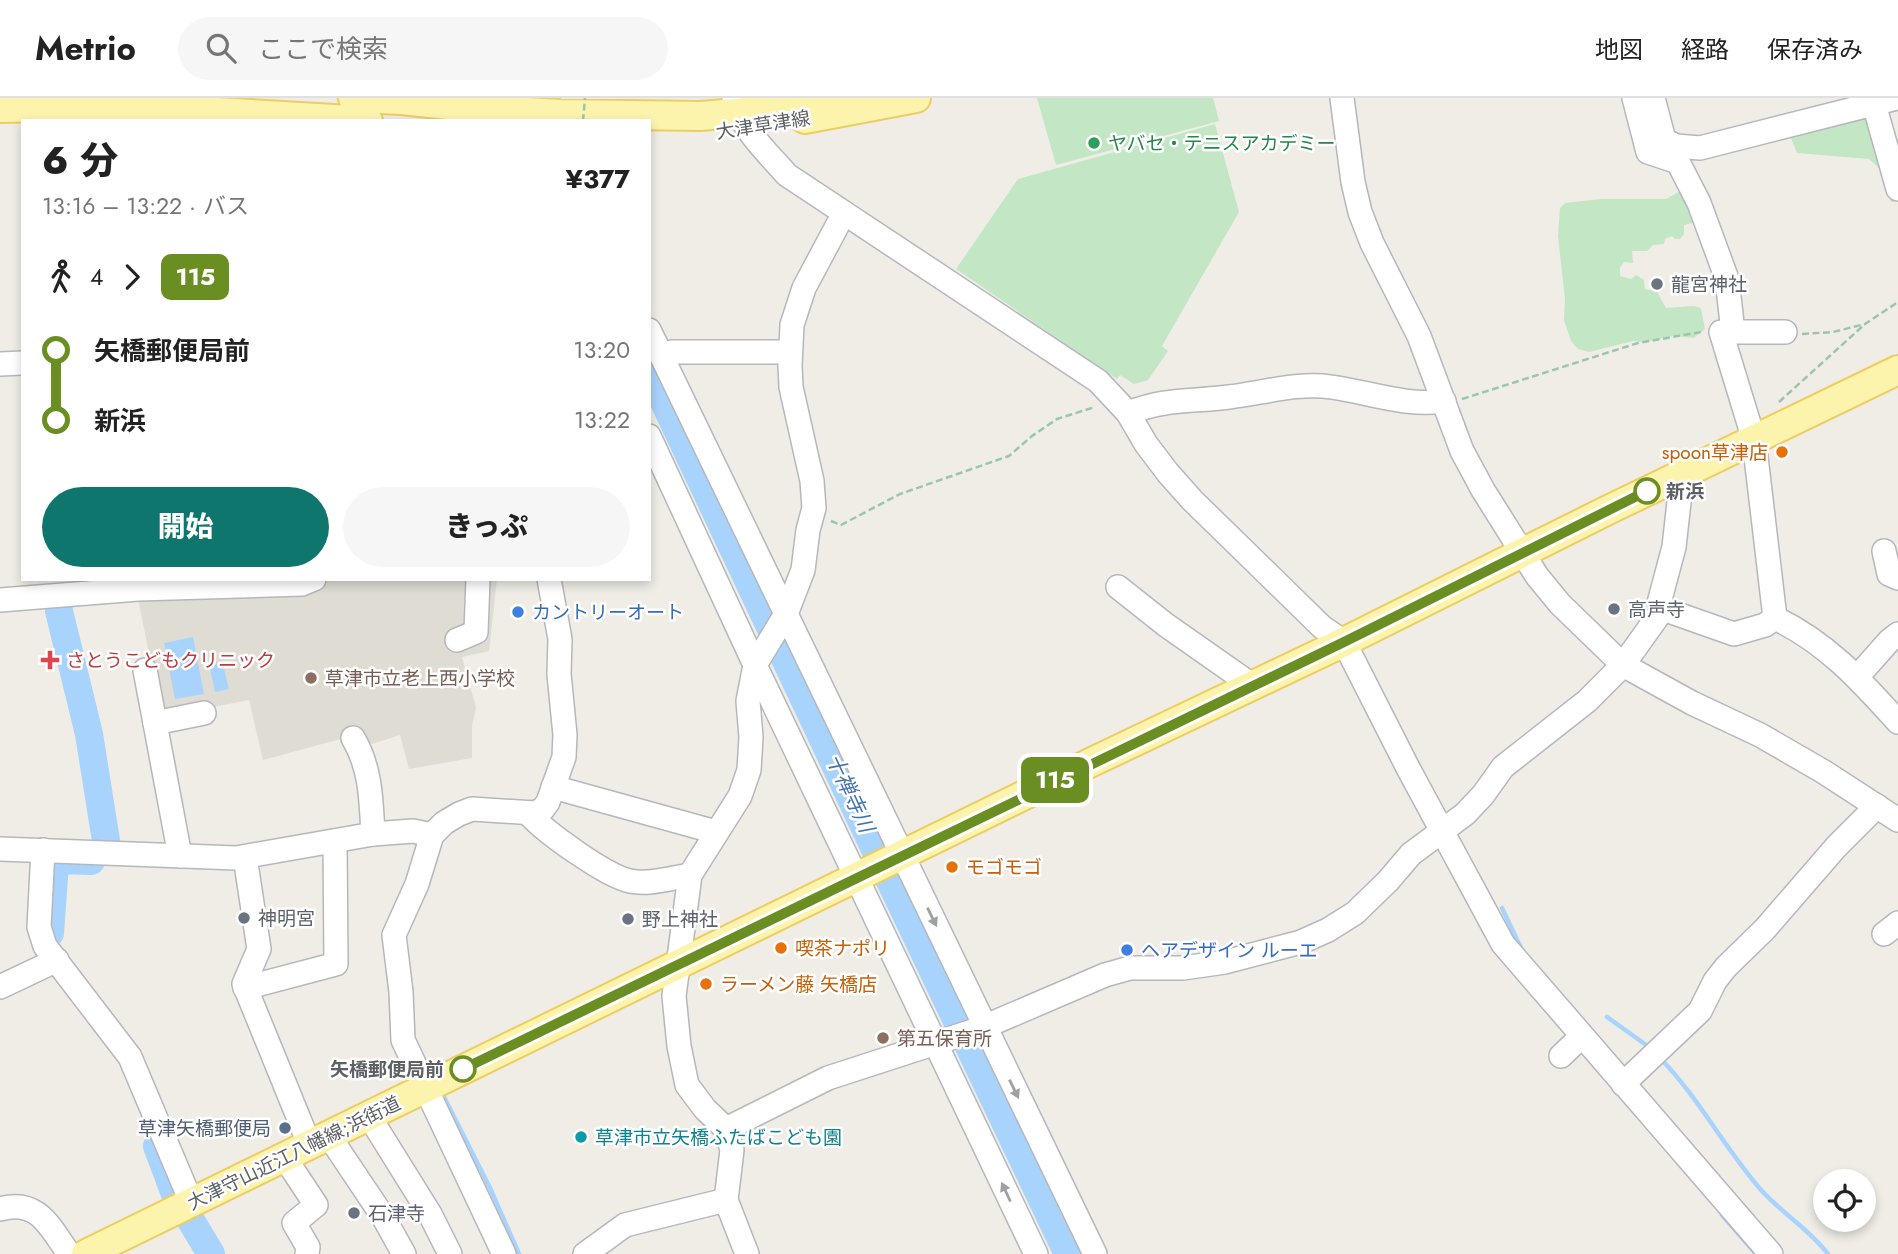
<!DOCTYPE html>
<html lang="ja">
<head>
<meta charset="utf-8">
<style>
	body { margin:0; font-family:Jost,"Noto Sans JP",sans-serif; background:#f6f6f6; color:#222; height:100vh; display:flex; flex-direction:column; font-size:26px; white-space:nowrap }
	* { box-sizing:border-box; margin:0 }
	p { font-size:23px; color:#767676 }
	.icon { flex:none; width:38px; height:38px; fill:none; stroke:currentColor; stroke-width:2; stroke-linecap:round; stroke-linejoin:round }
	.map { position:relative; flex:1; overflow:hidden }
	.panel { position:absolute; left:21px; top:21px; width:630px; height:462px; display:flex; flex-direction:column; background:#fff; border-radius:0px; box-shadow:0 4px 10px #0003 }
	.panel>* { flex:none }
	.badge { padding:0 14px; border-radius:10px; font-size:24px; line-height:46px }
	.buttons { position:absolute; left:1813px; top:1071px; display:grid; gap:14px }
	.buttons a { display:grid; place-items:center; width:63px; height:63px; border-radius:50%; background:#fff; box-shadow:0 4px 10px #0003; font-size:35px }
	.map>.badge { position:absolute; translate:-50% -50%; box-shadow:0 0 0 4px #fff }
	.legs { display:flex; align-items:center; gap:10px; height:77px; padding:0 21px; font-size:23px }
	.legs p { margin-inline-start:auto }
	.summary { display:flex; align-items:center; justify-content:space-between; height:119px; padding:0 21px }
	h1 { font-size:38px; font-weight:800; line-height:52px }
	.button { display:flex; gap:14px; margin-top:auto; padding:14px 21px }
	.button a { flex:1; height:80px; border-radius:42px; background:#0f766e; color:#fff; font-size:28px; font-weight:800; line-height:80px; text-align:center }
	.button a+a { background:#f6f6f6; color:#222 }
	ul { padding:0 21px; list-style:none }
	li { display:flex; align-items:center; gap:24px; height:70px; font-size:26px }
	li i { display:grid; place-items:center; width:10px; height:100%; margin:0 9px; background:currentColor }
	li i::after { content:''; width:18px; height:18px; margin:-9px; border:5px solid; border-radius:50%; background:#fff }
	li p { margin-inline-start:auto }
	li:first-child i { background:linear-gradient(#0000 50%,currentColor 0) }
	li:last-child i { background:linear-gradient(currentColor 50%,#0000 0) }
	header { display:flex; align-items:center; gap:42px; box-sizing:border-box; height:98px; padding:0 35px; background:#fff; border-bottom:2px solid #e0e0e0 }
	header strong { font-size:33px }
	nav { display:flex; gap:38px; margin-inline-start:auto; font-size:24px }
	.search { width:490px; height:63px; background:#f6f6f6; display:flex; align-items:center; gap:18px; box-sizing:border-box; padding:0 24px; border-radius:38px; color:#767676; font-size:26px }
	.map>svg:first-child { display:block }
</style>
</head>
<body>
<header>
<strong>Metrio</strong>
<div class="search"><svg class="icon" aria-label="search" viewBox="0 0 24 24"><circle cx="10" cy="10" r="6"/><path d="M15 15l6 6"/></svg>ここで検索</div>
<nav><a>地図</a><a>経路</a><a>保存済み</a></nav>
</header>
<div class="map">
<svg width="1898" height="1156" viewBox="0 0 1898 1156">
	<rect width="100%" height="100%" fill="#efede6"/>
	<path fill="#dfdcd4" d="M122,481H497L489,553L462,559L476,610L472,627V660L409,671L400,637L362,649L348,639L263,662L249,602L162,619L138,501Z"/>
	<g fill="#c3e6c5">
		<path d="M1037,0H1213L1219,23L1056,67Z"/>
		<path d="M1862,17L1868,18L1874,26L1894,104H1891L1879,70L1869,61L1797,55L1791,40Z"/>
		<path d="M1215,26L1239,114L1162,248L1168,253L1148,282L1134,286L1120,277L1117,281L956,171L1018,81Z"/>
		<path d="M1679,94L1691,98L1700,123L1684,127V136L1680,141H1675L1672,138L1665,141L1664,146L1653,147L1647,153H1632L1633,165L1624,164L1620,170V178L1631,181L1636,177L1644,182L1645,191L1657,194L1666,210L1694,208L1701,210L1705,231L1694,240L1673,238L1644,244L1633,243L1589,254L1578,251L1571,243L1564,222L1565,201L1558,138L1560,110L1565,105L1601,101H1666Z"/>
	</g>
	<g fill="#a8d3fc">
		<path d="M193,539L204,596L175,601L164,545Z"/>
		<path d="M222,563L229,591L215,594L209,566Z"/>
	</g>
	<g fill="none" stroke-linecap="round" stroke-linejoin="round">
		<g stroke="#a8d3fc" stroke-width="4.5">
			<path d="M1502,810L1521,850"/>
			<path d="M1607,919L1649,949"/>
			<path d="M1660,960C1699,1000 1725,1051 1762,1093C1783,1116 1809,1131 1828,1156"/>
			<path d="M442,995L490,1090L519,1156"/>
			<path d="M1722,1117L1756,1156"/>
		</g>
		<g stroke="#a8d3fc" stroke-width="28">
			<path d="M649,272L862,724L1068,1156"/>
			<path d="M59,513L89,636L107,749"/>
			<path d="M50,835L55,766L59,762L91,763"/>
			<path d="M157,1048L175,1096L211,1156"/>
		</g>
		<g stroke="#b6b7bc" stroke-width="26">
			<g id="minor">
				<path d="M734,0C741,31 767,54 787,77L1098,283L1128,315L1146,346L1168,375L1192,402L1322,529L1344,544L1408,670L1503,846L1771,1156"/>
				<path d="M1342,0L1353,84L1360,114L1372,145L1419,238L1462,353L1483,392L1537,478L1560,506L1623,567L1692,605L1760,637L1824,674L1898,722"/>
				<path d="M1634,0L1648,54L1678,64L1699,105L1727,181L1733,234"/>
				<path d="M1653,0L1664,42L1676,48L1700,50L1897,0"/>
				<path d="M1874,6L1898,91"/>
				<path d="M649,232L1095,1156"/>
				<path d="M662,258L672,254H790"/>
				<path d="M0,266L23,265"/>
				<path d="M1128,315C1167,300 1190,304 1229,299C1262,295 1299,284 1331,289C1368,294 1407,309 1444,303"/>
				<path d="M649,338L755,567L1036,1156"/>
				<path d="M1884,453L1889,476L1898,480"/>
				<path d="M1118,489L1166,527L1253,588"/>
				<path d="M0,502L138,491L302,486L314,481"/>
				<path d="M1663,511L1659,505L1674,449L1681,386L1670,381"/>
				<path d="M1775,520L1754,342L1721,234H1785"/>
				<path d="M1775,520C1827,545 1860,582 1898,624"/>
				<path d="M457,542L476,534L478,481"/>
				<path d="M145,572L180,758"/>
				<path d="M1858,578L1889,543L1898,536"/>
				<path d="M155,625L204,615"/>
				<path d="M353,640C371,670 371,702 373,736"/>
				<path d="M553,689L716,734"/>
				<path d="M529,716C545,734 606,778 630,783C649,787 670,780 690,777"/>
				<path d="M0,751L236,760L373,736L413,733L432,737"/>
				<path d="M43,752L39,829L45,848L130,959L192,1106"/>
				<path d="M245,759L259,851L244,886L310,1048"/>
				<path d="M1884,836L1898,825"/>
				<path d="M0,889L57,862"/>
				<path d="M245,890L336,866L335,743"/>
				<path d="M1561,958L1582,938"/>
				<path d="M1623,986L1700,913L1715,883L1726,869L1765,831L1836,749L1877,708"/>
				<path d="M369,1018L430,1116L450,1156"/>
				<path d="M726,1031L828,980L979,931L1105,877L1130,870H1183L1225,864L1301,844L1328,832L1355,815L1388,783L1411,756L1465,716L1483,697L1503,669L1587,603L1623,567L1663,511L1734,536L1765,527L1775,520"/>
				<path d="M329,1038L384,1120L404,1156"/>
				<path d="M285,1060L316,1107L294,1125L308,1149L307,1156"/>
				<path d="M0,1111C38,1100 50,1129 69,1156"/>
				<path d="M504,1156L403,942L401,894L394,837L417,786L432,737L444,725L459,716L472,711L535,715L543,711L548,704L564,659L565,637L559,576L560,541L549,481"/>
				<path d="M585,1156L625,1127L726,1102"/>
				<path d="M747,1156L726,1102L732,1052L726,1031L705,1011L687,987L679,948L674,898L690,777L740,698L749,672L751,639L748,603L755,567L786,516L803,472L808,432L814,410L812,383L791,289L790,267L792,227L804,190L844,115"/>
			</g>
		</g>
		<g stroke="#edcd60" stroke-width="32">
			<g id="major">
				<path d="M353,0L402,2L493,12L560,16L700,18L737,15L827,0"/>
				<path d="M0,10L118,8L368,23"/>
				<path d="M805,21L916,0"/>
				<path d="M86,1156L1094,663L1344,544L1608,412L1898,272"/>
			</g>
		</g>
		<g stroke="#9cc6ab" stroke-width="2.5" stroke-dasharray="7 3.5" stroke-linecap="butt">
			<path d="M1802,236L1833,234L1865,226L1898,204"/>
			<path d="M1462,301L1638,245L1701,234"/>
			<path d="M1779,304L1865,226"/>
			<path d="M831,423L841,427L900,396L1009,358L1032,338L1057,321L1095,309"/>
		</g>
		<use href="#minor" stroke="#fff" stroke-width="23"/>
		<use href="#major" stroke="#fcf4ad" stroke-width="28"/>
		<path stroke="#9cc6ab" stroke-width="2.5" stroke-dasharray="7 3.5" stroke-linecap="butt" d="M583,23L585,0"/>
	</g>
	<defs><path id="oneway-solid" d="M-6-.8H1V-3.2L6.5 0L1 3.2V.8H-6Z" transform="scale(1.75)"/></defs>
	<g fill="#9ea0a3">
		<use href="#oneway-solid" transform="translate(932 819) rotate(64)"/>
		<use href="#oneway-solid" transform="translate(1014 991) rotate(64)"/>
		<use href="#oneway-solid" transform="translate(1006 1094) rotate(-115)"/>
	</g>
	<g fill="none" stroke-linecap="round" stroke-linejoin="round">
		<g stroke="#fff" stroke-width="16">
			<path id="line-1" d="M463,971L1344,544L1647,393"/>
		</g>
		<use href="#line-1" stroke="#6b8e23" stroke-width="10"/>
	</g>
	<circle fill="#2e9e5b" stroke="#fff" stroke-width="2.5" cx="1094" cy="45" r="7"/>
	<g fill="#6b7280" stroke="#fff" stroke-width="2.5">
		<circle cx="1657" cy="186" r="7"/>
		<circle cx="1614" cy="511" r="7"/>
		<circle cx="244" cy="820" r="7"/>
		<circle cx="628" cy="821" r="7"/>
		<circle cx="354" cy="1115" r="7"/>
	</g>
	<g fill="#e8710a" stroke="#fff" stroke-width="2.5">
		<circle cx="1782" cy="354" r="7"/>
		<circle cx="952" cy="769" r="7"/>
		<circle cx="781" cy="850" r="7"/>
		<circle cx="706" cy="886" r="7"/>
	</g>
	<g fill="#fff" stroke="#6b8e23" stroke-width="3.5">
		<circle cx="1647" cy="393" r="12"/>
		<circle cx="463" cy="971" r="12"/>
	</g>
	<g fill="#3f7fe0" stroke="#fff" stroke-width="2.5">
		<circle cx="518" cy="514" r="7"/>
		<circle cx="1127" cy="852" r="7"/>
	</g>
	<path fill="#e0444e" stroke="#fff" stroke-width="2.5" d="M46.5 551.5h7v7h7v7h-7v7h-7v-7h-7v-7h7z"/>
	<g fill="#8d6e63" stroke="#fff" stroke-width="2.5">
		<circle cx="311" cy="580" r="7"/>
		<circle cx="883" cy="940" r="7"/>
	</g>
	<circle fill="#5c6f8a" stroke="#fff" stroke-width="2.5" cx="285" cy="1030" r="7"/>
	<circle fill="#0f9aa8" stroke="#fff" stroke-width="2.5" cx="581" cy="1039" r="7"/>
	<g text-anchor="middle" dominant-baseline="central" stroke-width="5" stroke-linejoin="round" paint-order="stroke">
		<g font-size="19" fill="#5d6065" stroke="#fff">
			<text transform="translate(763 27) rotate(-9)">大津草津線</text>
			<text transform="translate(294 1055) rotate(-26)">大津守山近江八幡線;浜街道</text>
		</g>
		<g font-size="19" fill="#27864d" stroke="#fff" text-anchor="start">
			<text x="1108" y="45">ヤバセ・テニスアカデミー</text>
		</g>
		<g font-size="19" fill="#5b616d" stroke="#fff" text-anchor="start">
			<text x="1671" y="186">龍宮神社</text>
			<text x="1628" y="511">高声寺</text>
			<text x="258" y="820">神明宮</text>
			<text x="642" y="821">野上神社</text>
			<text x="368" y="1115">石津寺</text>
		</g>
		<g font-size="19" fill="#c56008" stroke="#fff" text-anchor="start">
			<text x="1768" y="354" text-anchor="end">spoon草津店</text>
			<text x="966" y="769">モゴモゴ</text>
			<text x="795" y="850">喫茶ナポリ</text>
			<text x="720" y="886">ラーメン藤 矢橋店</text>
		</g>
		<g font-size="19" font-weight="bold" fill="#5d6065" stroke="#fff" text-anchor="start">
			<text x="1666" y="393">新浜</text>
			<text x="444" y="971" text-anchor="end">矢橋郵便局前</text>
		</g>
		<g font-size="19" fill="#366cbe" stroke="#fff" text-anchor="start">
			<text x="532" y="514">カントリーオート</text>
			<text x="1141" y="852">ヘアデザイン ルーエ</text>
		</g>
		<g font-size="19" fill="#be3a42" stroke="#fff" text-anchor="start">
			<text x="66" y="562">さとうこどもクリニック</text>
		</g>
		<g font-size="19" fill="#785e54" stroke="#fff" text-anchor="start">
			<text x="325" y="580">草津市立老上西小学校</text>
			<text x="897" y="940">第五保育所</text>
		</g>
		<g font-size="19" fill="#4e5e75" stroke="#fff" text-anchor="end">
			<text x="271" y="1030">草津矢橋郵便局</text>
		</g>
		<g font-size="19" fill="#0d838f" stroke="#fff" text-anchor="start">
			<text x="595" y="1039">草津市立矢橋ふたばこども園</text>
		</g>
		<g font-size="21" font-style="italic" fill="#4473ae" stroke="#fff">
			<text transform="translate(850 695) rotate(65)">十禅寺川</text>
		</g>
	</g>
</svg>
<div class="buttons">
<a><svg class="icon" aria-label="locate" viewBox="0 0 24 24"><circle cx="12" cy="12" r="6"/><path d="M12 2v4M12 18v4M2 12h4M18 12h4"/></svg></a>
</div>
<b class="badge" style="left:1055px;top:682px;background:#6b8e23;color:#fff">115</b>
<section class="panel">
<div class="summary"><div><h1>6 分</h1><p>13:16 – 13:22 · バス</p></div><b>¥377</b></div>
<div class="legs"><svg class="icon" aria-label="walk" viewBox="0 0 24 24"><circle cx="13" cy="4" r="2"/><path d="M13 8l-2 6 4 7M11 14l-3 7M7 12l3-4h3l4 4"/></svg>4<svg class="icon" aria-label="forward" viewBox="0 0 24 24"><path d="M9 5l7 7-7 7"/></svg><b class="badge" style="background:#6b8e23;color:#fff">115</b></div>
<ul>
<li><i style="color:#6b8e23"></i><b>矢橋郵便局前</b><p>13:20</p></li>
<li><i style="color:#6b8e23"></i><b>新浜</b><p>13:22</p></li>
</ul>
<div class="button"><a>開始</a><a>きっぷ</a></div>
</section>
</div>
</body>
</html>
